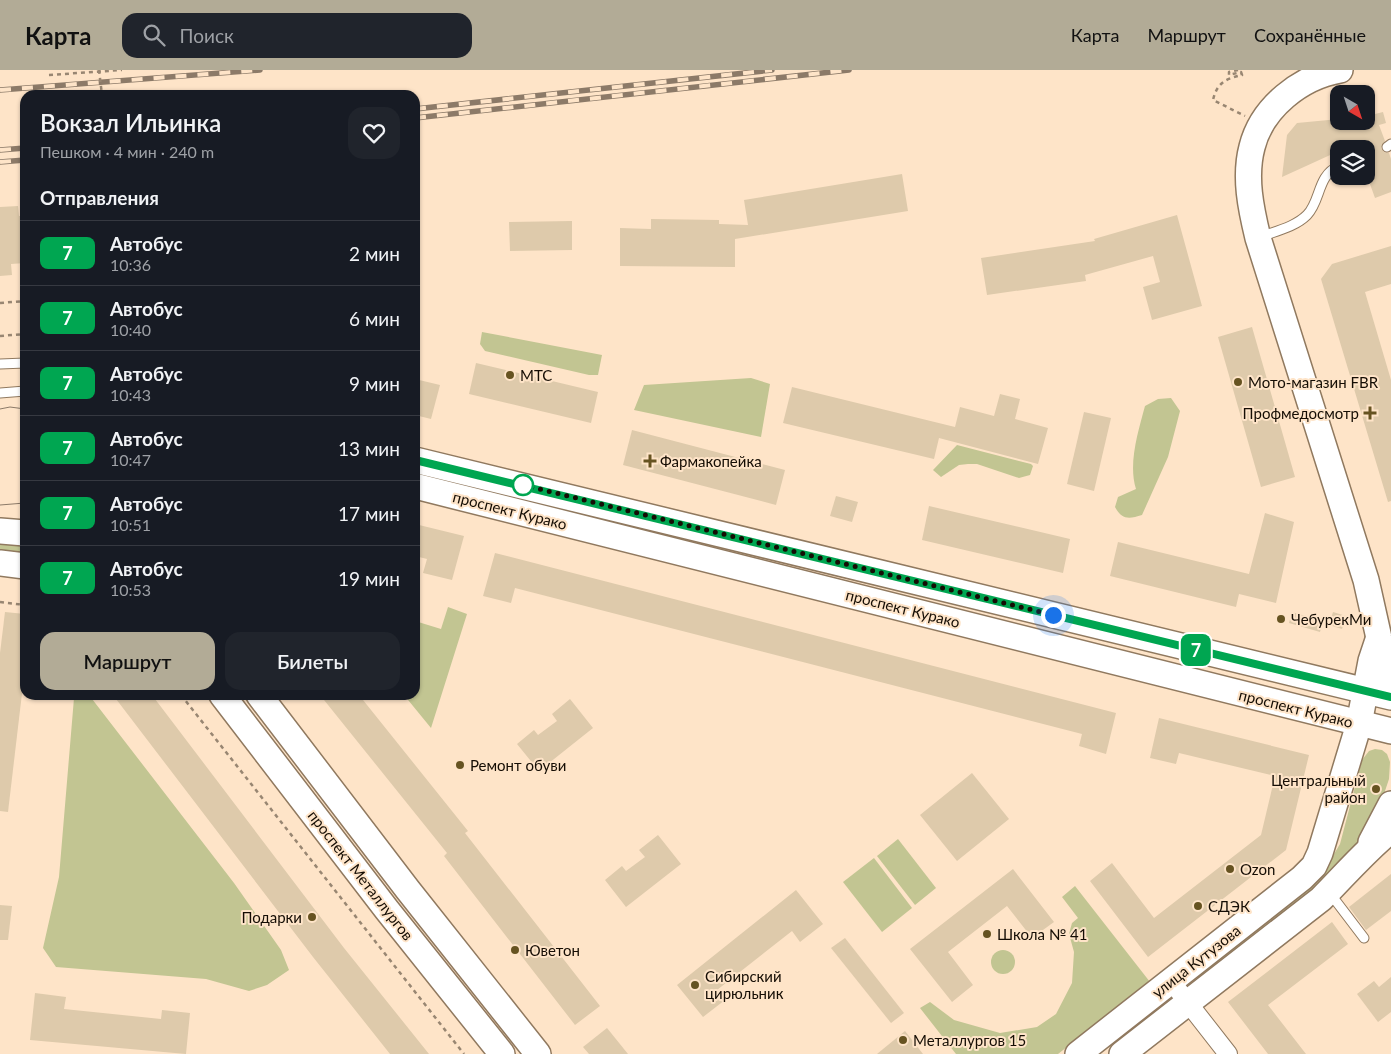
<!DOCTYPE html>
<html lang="ru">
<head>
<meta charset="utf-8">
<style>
	body { margin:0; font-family:Lato,sans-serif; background:#20242c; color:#f1f3f6; height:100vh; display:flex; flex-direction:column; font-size:19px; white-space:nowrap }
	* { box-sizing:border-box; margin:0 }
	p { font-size:16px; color:#9ea1a6 }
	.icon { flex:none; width:28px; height:28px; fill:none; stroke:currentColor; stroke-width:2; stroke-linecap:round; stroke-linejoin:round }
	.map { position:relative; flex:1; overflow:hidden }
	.side { position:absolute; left:20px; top:20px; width:400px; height:610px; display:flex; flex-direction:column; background:#171b24; border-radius:15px; box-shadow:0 1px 4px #0004 }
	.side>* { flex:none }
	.badge { padding:0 10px; border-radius:8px; font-size:18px; line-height:32px }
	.needle { width:32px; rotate:141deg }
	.controls { position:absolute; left:1330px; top:15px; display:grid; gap:10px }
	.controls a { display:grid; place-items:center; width:45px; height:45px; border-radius:10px; background:#171b24; box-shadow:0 1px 4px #0004; font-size:25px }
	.you { position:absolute; width:25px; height:25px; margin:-12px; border:4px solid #fff; border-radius:50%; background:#1a73e8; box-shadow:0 0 0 8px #1a73e833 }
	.map>.badge { position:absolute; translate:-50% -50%; box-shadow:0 0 0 2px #fff }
	h2 { padding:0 20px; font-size:19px; line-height:45px }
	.round { display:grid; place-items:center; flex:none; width:52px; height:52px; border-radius:15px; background:#20242c }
	.head { display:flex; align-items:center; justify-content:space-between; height:85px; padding:0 20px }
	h1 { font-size:24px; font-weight:600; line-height:38px }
	.button { display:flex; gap:10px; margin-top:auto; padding:10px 20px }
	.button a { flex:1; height:58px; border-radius:15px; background:#b2ab96; color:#111; font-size:20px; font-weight:600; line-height:58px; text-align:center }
	.button a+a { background:#20242c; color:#f1f3f6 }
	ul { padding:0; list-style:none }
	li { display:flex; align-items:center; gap:15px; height:65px; padding:0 20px; border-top:1px solid #363941 }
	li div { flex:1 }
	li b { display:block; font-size:19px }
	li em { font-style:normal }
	li .badge { min-width:55px; font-weight:700; text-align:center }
	header { display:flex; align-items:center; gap:30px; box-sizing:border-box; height:70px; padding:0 25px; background:#b2ab96; color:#111 }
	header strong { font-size:24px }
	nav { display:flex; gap:28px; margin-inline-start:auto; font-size:18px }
	.search { width:350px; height:45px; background:#20242c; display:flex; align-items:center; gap:12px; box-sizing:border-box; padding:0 18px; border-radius:15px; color:#9ea1a6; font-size:19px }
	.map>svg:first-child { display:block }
</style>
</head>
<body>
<header>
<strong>Карта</strong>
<div class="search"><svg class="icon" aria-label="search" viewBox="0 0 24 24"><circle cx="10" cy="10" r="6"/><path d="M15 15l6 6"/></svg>Поиск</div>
<nav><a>Карта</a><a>Маршрут</a><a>Сохранённые</a></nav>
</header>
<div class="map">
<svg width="1391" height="984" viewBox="0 0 1391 984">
	<rect width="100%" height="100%" fill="#fee4c8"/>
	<g fill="#c2c592">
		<path d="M482,262L602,285L598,305H589L485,281L480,274Z"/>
		<path d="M751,308L770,314L761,367L634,340L644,315Z"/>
		<path d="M1171,328L1180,341L1168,387L1142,445C1129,449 1122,450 1115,437L1118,427L1136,419C1128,394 1138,362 1145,336L1158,329Z"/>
		<path d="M957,375L1031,394L1033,396L1030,405L1019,408L977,394H968L959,395L941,407L933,400Z"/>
		<path d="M0,471L25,474V486L0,484Z"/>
		<path d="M448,537L467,544L431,658L404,625H415V551L441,559Z"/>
		<path d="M81,625H89L234,813L281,880L289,900L267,915L249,921L206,909L56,897L43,878L59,807L74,628Z"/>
		<path d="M1375,679L1382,680L1387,684L1390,692L1389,709L1379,739L1348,793L1197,912L1198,905L1322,804L1340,774L1362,690L1369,681Z"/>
		<path d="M898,769L936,818L915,835L877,786Z"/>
		<path d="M874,788L912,838L882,862L843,812Z"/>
		<path d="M1075,816L1150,912L1058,984H956L920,938L930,932L954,950L1000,963L1037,957L1056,944L1072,913L1074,882L1069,864L1072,853L1078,848L1062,827Z"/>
		<circle cx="1003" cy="892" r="12"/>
	</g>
	<g fill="#decaab">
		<path d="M1368,24L1375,44L1383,42L1386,53L1379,55L1385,71L1381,78L1384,82L1389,83L1391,89V122L1375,128L1366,103V79H1339V81L1282,107L1287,65L1297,53L1339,49V51H1366Z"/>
		<path d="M902,104L908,141L735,169V197L620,196V158L651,159V149L719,150V154L748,155L744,130Z"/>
		<path d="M18,136L19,146H25V193L11,194L12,205L0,206V137Z"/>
		<path d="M1177,145L1202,236L1152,250L1143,217L1160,212L1153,186L1085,205L1086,211L987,225L981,188L1095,171L1094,169Z"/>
		<path d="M572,151V180L510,181L509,152Z"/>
		<path d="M1391,176V214L1365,222L1391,310V431L1388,432L1321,209L1332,194Z"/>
		<path d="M1252,257L1295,407L1261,417L1218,267Z"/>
		<path d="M476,293L598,322L591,353L469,324Z"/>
		<path d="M415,309L440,315L431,349L415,345Z"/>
		<path d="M792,317L955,357L960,337L994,346L1000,324L1020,329L1015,349L1048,358L1038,394L939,368L934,389L783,353Z"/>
		<path d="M1084,342L1111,348L1094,421L1067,414Z"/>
		<path d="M632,360L785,400L776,435L623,395Z"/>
		<path d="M836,426L858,432L852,452L830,446Z"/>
		<path d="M929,436L1070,469L1063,503L922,470Z"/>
		<path d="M1265,443L1294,452L1276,533L1239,524L1236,537L1110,506L1118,472L1249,504Z"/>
		<path d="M415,454L464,466L452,510L423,503L427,489L415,486Z"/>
		<path d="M495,483L1116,643L1106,684L1079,676L1082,664L515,518L511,533L483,526Z"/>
		<path d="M5,542L25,544V598L8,742L0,741V583Z"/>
		<path d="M1292,542L1323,551L1320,562L1289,553Z"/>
		<path d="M1333,542L1346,546L1342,559L1329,555Z"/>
		<path d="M113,625H152L344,878L429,984H390L313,887Z"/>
		<path d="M320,625H359L468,761L465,763L600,936L575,955L444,786L447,783Z"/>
		<path d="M570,629L593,658L539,701L517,674L534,660L538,665L557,651L552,644Z"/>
		<path d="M1159,648L1309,685L1286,780L1148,887L1090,811L1112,793L1154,848L1261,765L1275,706L1179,683L1176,694L1150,688Z"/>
		<path d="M972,703L1009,749L957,791L920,745Z"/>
		<path d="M658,765L681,794L626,837L605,810L622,796L626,801L645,787L639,780Z"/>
		<path d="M1013,799L1054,852L1032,868L1007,836L948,882L973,915L952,932L910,879Z"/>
		<path d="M1391,804V841L1366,860L1349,837Z"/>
		<path d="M796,820L823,854L800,872L792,861L717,920L725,930L703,947L677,915Z"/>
		<path d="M0,835L12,836L8,870H0Z"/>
		<path d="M1332,852L1348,874L1268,935L1306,984H1268L1228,932Z"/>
		<path d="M845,868L904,943L891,953L831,878Z"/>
		<path d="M1391,907V942L1378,952L1357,924L1374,911L1379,917Z"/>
		<path d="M35,923L66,927L64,939L161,949L162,940L190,943L186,984L30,970Z"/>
		<path d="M607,958L628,984H589L583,977Z"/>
		<path d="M905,961L923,984H877Z"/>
	</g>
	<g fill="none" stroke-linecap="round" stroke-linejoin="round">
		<g stroke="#90795f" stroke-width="11">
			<g id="service">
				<path d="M1387,77L1391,74"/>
				<path d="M1260,167C1276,161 1295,157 1307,145C1321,131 1317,105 1339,96"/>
				<path d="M0,294L25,293"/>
				<path d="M0,323L25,321"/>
				<path d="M1329,822L1364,868"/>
			</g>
		</g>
		<g stroke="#90795f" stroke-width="20">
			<path id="minor" d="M1171,911L1228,984"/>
		</g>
		<g stroke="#90795f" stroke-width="28">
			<g id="secondary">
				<path d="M1340,0C1301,7 1262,37 1252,77C1244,107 1251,139 1258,168L1366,510L1379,568L1391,609"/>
				<path d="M415,390L1391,627"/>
				<path d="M415,416L1391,661"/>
				<path d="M0,461L25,463"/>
				<path d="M0,493L25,496"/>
				<path d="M222,625L387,840L502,984"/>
				<path d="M259,625L408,820L538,984"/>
				<path d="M1371,772L1391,734"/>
				<path d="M1078,984L1302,808L1314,796L1320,783L1359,654L1371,591L1378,570"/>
				<path d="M1122,984L1321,829C1344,806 1365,781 1391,760"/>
			</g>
		</g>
		<g stroke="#988672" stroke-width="2.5" stroke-dasharray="4 4" stroke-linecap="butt">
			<path d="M1238,0L1229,2V5L1241,2L1242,5C1225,9 1217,13 1213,30L1245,46"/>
			<path d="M49,5L122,0"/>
			<path d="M0,233L25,231"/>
			<path d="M0,266L25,264"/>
			<path d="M0,532L25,535"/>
			<path d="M181,625L464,984"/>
		</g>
		<use href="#service" stroke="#fff" stroke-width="9"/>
		<use href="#minor" stroke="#fff" stroke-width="18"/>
		<use href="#secondary" stroke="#fff" stroke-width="25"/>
		<g stroke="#8c7a68" stroke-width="1">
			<path d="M0,339L10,337L25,339"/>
			<path d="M0,435L25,433"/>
		</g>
		<g stroke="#8c7a68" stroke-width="5.5">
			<g id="rail">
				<path d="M0,20L260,0"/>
				<path d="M415,39L772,0"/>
				<path d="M415,48L849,0"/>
				<path d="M0,80L25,78"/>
				<path d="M0,92L25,90"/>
			</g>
		</g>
		<use href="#rail" stroke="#fee4c8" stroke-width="4" stroke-dasharray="11" stroke-linecap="butt"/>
		<path stroke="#988672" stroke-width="2.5" stroke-dasharray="4 4" stroke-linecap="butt" d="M99,0L102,25"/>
	</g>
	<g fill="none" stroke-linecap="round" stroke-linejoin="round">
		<g stroke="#fff" stroke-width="11">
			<path id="line" d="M415,390L1391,627"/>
		</g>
		<use href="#line" stroke="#00a651" stroke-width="8"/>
		<path stroke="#150d04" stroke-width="5" stroke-dasharray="0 9" d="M523,415L1053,545"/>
	</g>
	<g fill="#665321" stroke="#fee4c8" stroke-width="2">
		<circle cx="510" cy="305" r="5"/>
		<circle cx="1238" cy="312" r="5"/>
		<path d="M1367.5 335.5h5v5h5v5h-5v5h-5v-5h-5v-5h5z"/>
		<path d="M647.5 383.5h5v5h5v5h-5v5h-5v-5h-5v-5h5z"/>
		<circle cx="1281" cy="549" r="5"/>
		<circle cx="460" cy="695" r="5"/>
		<circle cx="1376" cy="719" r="5"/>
		<circle cx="1230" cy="799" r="5"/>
		<circle cx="1198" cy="836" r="5"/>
		<circle cx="312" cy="847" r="5"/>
		<circle cx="987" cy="864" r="5"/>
		<circle cx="515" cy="880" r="5"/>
		<circle cx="695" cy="915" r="5"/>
		<circle cx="903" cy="970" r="5"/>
	</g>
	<circle fill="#fff" stroke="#00a651" stroke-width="2.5" cx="523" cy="415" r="10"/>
	<g text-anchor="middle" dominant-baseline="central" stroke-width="4" stroke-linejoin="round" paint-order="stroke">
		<g font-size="15" fill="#150d04" stroke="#fee4c8" text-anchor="start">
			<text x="520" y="305">МТС</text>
			<text x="1248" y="312">Мото-магазин FBR</text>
			<text x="1359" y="343" text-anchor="end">Профмедосмотр</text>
			<text x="660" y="391">Фармакопейка</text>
			<text x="1291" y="549">ЧебурекМи</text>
			<text x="470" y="695">Ремонт обуви</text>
			<text x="1366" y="710" text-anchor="end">Центральный<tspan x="1366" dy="17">район</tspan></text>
			<text x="1240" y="799">Ozon</text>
			<text x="1208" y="836">СДЭК</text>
			<text x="302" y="847" text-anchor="end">Подарки</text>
			<text x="997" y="864">Школа № 41</text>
			<text x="525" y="880">Юветон</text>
			<text x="705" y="906">Сибирский<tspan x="705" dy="17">цирюльник</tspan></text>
			<text x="913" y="970">Металлургов 15</text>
		</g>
		<g font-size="15" fill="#150d04" stroke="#fee4c8">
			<text transform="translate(510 440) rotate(14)">проспект Курако</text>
			<text transform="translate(903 538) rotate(14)">проспект Курако</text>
			<text transform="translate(1296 638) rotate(14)">проспект Курако</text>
			<text transform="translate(361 805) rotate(52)">проспект Металлургов</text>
			<text transform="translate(1196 891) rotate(-38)">улица Кутузова</text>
		</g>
	</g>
</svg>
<div class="controls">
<a><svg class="needle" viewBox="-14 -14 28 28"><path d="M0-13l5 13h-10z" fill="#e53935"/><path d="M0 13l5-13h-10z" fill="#9ea1a6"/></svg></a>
<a><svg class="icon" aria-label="layers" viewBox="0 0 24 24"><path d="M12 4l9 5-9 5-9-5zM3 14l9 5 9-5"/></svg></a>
</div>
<div class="you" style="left:1053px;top:545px"></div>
<b class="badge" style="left:1196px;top:580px;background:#00a651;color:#fff">7</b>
<section class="side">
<div class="head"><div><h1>Вокзал Ильинка</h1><p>Пешком · 4 мин · 240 m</p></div><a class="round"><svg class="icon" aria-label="heart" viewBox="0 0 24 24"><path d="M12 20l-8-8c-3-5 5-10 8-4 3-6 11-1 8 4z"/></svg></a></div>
<h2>Отправления</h2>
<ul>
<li><span class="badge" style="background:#00a651;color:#fff">7</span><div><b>Автобус</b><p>10:36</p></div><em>2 мин</em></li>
<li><span class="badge" style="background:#00a651;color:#fff">7</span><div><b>Автобус</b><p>10:40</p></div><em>6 мин</em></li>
<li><span class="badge" style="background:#00a651;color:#fff">7</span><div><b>Автобус</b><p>10:43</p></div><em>9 мин</em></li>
<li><span class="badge" style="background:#00a651;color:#fff">7</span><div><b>Автобус</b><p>10:47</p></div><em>13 мин</em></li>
<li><span class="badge" style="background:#00a651;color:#fff">7</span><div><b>Автобус</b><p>10:51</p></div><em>17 мин</em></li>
<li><span class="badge" style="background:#00a651;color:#fff">7</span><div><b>Автобус</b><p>10:53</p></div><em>19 мин</em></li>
</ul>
<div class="button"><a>Маршрут</a><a>Билеты</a></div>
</section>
</div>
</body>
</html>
